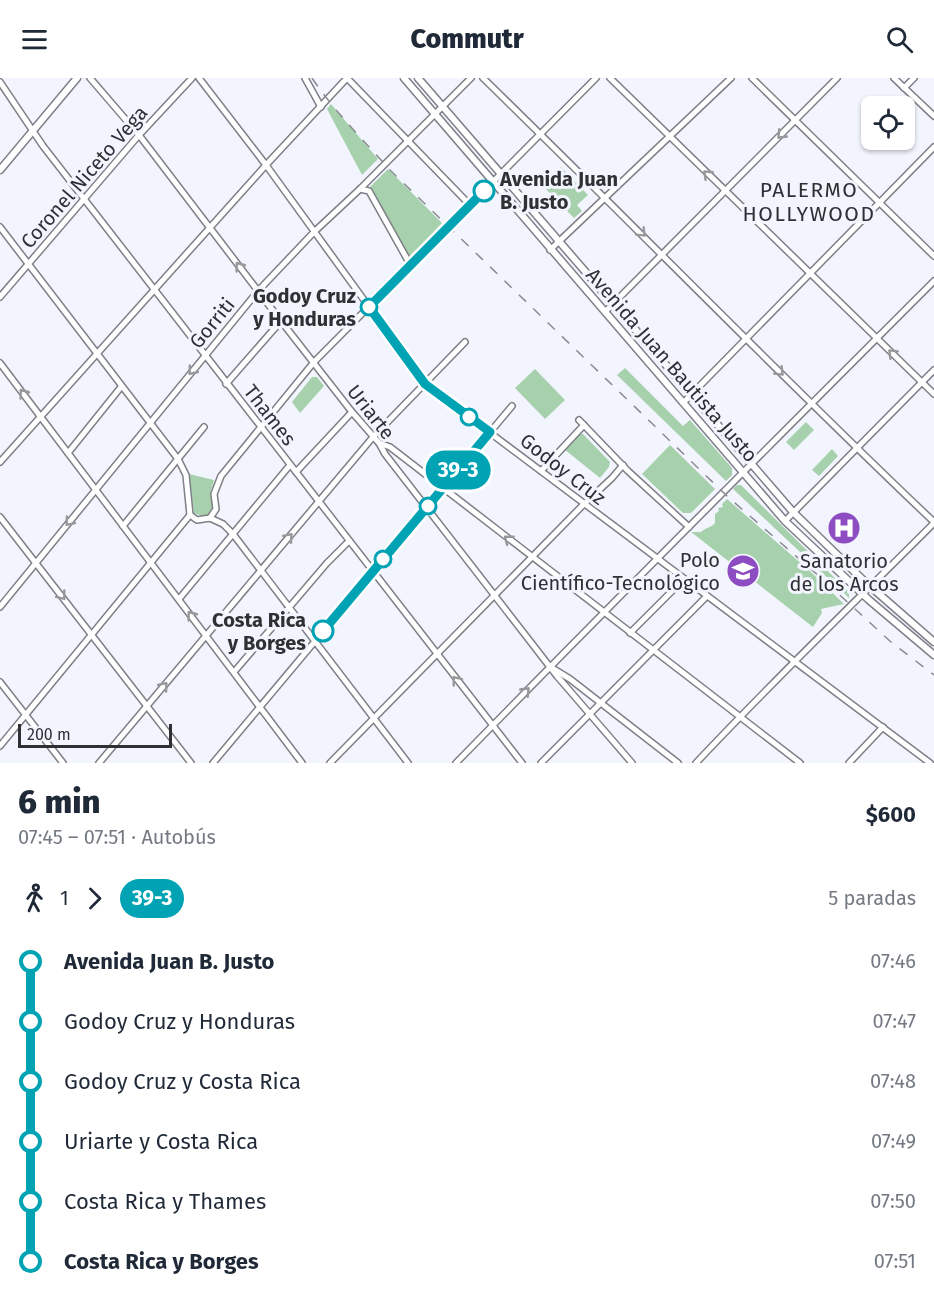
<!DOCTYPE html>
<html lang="es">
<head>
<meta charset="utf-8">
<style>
	body { margin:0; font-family:"Fira Sans",sans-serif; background:#f2f2f3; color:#1f2937; height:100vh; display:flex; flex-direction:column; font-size:22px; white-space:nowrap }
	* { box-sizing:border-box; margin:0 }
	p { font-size:20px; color:#747a83 }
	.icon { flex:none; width:33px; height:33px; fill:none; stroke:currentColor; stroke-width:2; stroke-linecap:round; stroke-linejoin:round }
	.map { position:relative; height:685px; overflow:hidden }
	.side { display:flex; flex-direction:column; background:#fff; flex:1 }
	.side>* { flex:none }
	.badge { padding:0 12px; border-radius:20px; font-size:21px; line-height:39px }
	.controls { position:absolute; left:861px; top:18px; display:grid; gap:12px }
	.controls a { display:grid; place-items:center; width:54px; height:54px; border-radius:9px; background:#fff; box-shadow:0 2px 4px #0004; font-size:30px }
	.scale { position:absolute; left:18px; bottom:15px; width:154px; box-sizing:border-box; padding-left:6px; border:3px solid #2f3033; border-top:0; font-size:16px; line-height:21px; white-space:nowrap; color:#2f3033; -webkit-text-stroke:4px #f3f5fe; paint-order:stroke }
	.map>.badge { position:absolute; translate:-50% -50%; box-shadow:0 0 0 3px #fff }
	.legs { display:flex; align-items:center; gap:9px; height:66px; padding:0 18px; font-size:20px }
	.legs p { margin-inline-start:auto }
	.overview { display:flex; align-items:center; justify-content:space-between; height:102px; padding:0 18px }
	h1 { font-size:33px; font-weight:800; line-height:45px }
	ul { padding:0 18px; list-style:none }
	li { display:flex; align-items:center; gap:21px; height:60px; font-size:22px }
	li i { display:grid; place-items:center; width:9px; height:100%; margin:0 8px; background:currentColor }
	li i::after { content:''; width:15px; height:15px; margin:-8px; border:4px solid; border-radius:50%; background:#fff }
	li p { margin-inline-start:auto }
	li:first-child i { background:linear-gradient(#0000 50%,currentColor 0) }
	li:last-child i { background:linear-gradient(currentColor 50%,#0000 0) }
	header { display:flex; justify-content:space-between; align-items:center; height:78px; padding:0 18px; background:#fff; font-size:27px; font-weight:800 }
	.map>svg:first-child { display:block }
</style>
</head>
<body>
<header><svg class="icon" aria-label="menu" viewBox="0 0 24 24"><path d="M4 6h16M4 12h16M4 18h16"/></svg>Commutr<svg class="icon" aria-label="search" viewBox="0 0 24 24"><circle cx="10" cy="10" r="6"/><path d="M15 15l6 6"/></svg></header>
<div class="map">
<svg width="934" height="685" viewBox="0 0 934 685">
	<rect width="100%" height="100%" fill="#f3f5fe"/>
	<g fill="#a7d1ad">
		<path d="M331,26L378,81L362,97L327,31Z"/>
		<path d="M561,89L588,117L577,127L582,133L574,140L542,107Z"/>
		<path d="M388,91L442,145L409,180L369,110Z"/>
		<path d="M625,290L683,348L690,342L732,390V397L726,403L617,297Z"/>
		<path d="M535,291L565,322L545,341L515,310Z"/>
		<path d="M312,299H317L324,308L300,335L292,324Z"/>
		<path d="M806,344L814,352L794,372L786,364Z"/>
		<path d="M578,356H583L610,384L609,389L600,400L564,371Z"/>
		<path d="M670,367L715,411L691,435H683L642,396Z"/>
		<path d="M832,371L838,378L819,398L812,392Z"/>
		<path d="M189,396L214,402L210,416L214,429L213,434L204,439L194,435Z"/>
		<path d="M737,407H741L849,514V520L733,411Z"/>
		<path d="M727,421L811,494L844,526L821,531L822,535L813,549L691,454H701C706,449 711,450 715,445V436L719,433L718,430L723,429L722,426Z"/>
	</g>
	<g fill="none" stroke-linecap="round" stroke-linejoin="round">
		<g stroke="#7e7f87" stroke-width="8">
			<g id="minor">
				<path d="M90,0L139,57L281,243L352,334L379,365L385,376L557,598L632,685"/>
				<path d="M199,0L266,87L425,306L930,685"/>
				<path d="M305,0L321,29"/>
				<path d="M347,0L470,127"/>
				<path d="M483,0C634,147 781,299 934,444"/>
				<path d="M610,0L934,316"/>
				<path d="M752,0L934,178"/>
				<path d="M894,0L934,38"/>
				<path d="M0,4L43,68L522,685"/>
				<path d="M904,10L914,0"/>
				<path d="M360,111L369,113L411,188"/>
				<path d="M0,149L178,381L186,397L190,437"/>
				<path d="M550,172L731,0"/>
				<path d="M0,219L139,57L192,0"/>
				<path d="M605,234L837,0"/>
				<path d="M0,285L302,685"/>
				<path d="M226,306L281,243"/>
				<path d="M683,325L934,69"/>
				<path d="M579,342L628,393L689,449"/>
				<path d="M379,365L390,369L800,685"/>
				<path d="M68,375L121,309"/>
				<path d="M0,384L266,87L347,0"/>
				<path d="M541,393L584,347"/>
				<path d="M296,394L352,334"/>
				<path d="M190,437L197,442L210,440"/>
				<path d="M0,439L191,685"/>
				<path d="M210,440L216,431L214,416L221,398L314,284L596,0"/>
				<path d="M210,440L223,446L233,456L408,685"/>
				<path d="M785,443L934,292"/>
				<path d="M123,448L204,349"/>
				<path d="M179,521L290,387"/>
				<path d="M0,529L258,213L314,154L360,111L471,0"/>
				<path d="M630,555L684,501"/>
				<path d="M552,590L570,601L678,685"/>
				<path d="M234,594L327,485L349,463"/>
				<path d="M0,604L63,685"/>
				<path d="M0,668L190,437"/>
				<path d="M99,685L373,359L465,264"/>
				<path d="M213,685L512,328"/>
				<path d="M330,685L583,427L612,400L623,387"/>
				<path d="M456,685C614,523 774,363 934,203"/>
				<path d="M541,685L707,518"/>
				<path d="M696,685C773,603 854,525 934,445"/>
				<path d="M849,685L883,649"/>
			</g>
		</g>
		<g stroke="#7e7f87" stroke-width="9">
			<g id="major">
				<path d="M404,0L785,443L869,522L934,577"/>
				<path d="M418,0L793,434L863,502L934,564"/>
				<path d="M0,92L77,0"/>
			</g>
		</g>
		<use href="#minor" stroke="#fff" stroke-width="5"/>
		<use href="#major" stroke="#fff" stroke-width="6"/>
		<path stroke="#898a90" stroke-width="1.5" stroke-dasharray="10 10" stroke-linecap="butt" d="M312,0C335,34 364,63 391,93L728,419L820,499L891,564L934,597"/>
	</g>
	<defs><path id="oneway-chevron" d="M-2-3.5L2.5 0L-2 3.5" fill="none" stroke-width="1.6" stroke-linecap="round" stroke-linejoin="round" transform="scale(1.5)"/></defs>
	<g stroke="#979899">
		<use href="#oneway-chevron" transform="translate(781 57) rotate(134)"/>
		<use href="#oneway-chevron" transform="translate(707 96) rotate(-136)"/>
		<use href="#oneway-chevron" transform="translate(642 155) rotate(45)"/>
		<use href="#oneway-chevron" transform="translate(239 188) rotate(-127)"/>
		<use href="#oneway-chevron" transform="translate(892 275) rotate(-135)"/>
		<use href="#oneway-chevron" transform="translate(192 293) rotate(129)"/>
		<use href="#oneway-chevron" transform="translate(780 294) rotate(45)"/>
		<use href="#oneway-chevron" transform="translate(23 315) rotate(-127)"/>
		<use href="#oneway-chevron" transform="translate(69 444) rotate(130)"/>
		<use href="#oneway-chevron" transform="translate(289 459) rotate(-49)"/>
		<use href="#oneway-chevron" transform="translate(508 461) rotate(-142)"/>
		<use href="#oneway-chevron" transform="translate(62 518) rotate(52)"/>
		<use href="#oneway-chevron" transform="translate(191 537) rotate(-127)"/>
		<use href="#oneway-chevron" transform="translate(456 602) rotate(-128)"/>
		<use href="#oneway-chevron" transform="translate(164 608) rotate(-50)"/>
		<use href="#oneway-chevron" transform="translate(526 613) rotate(-46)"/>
	</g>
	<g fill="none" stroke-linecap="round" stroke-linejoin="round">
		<g stroke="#fff" stroke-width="14">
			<path id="line-1" d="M323,553L490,354L425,306L369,229L484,113"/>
		</g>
		<use href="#line-1" stroke="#00a3b4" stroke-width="9"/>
	</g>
	<defs>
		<g id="hospital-disc" transform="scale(1.725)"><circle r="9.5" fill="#8d4cc1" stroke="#f3f5fe"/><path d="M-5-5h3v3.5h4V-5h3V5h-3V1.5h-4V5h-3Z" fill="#fff"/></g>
		<g id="university-disc" transform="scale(1.725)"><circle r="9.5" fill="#8d4cc1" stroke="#f3f5fe"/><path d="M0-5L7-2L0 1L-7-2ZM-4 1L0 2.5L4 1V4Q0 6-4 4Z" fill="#fff"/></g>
	</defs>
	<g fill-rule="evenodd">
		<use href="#hospital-disc" x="844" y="450"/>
		<use href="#university-disc" x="743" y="493"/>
	</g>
	<g fill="#fff" stroke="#00a3b4" stroke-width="3">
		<circle cx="484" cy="113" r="10"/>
		<circle cx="369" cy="229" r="8"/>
		<circle cx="469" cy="339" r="8"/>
		<circle cx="428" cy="428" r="8"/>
		<circle cx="383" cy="481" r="8"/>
		<circle cx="323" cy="553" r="10"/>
	</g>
	<g text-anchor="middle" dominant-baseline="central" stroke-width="6" stroke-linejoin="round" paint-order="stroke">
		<g font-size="20" fill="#2f3033" stroke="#f3f5fe">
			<text transform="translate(84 99) rotate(-49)">Coronel Niceto Vega</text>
			<text transform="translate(212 245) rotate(-51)">Gorriti</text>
			<text transform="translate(672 287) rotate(49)">Avenida Juan Bautista Justo</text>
			<text transform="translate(371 334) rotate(52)">Uriarte</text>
			<text transform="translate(270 337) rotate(52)">Thames</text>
			<text transform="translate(563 391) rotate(38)">Godoy Cruz</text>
		</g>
		<g font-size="20" font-weight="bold" fill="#2f3033" stroke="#f3f5fe" text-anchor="end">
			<text x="500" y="101" text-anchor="start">Avenida Juan<tspan x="500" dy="23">B. Justo</tspan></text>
			<text x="356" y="218">Godoy Cruz<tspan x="356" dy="23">y Honduras</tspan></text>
			<text x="306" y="542">Costa Rica<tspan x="306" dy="23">y Borges</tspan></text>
		</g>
		<g font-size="20" fill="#2f3033" stroke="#f3f5fe" text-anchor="end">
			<text x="720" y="482">Polo<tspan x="720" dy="23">Científico-Tecnológico</tspan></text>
			<text x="844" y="483" text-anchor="middle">Sanatorio<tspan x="844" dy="23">de los Arcos</tspan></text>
		</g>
		<g font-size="21" letter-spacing="1.5" fill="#2f3033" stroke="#f3f5fe">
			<text x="809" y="112">PALERMO<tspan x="809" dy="24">HOLLYWOOD</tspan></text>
		</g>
	</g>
</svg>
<div class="controls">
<a><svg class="icon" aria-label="locate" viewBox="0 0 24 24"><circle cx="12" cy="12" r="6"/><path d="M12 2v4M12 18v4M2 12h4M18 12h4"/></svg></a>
</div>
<div class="scale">200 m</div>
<b class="badge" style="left:458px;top:392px;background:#00a3b4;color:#fff">39-3</b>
</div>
<section class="side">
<div class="overview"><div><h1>6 min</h1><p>07:45 – 07:51 · Autobús</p></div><b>$600</b></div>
<div class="legs"><svg class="icon" aria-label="walk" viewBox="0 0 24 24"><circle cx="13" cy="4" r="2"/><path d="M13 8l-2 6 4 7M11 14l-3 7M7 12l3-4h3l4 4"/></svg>1<svg class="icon" aria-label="forward" viewBox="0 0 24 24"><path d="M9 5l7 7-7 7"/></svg><b class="badge" style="background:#00a3b4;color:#fff">39-3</b><p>5 paradas</p></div>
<ul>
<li><i style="color:#00a3b4"></i><b>Avenida Juan B. Justo</b><p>07:46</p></li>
<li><i style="color:#00a3b4"></i><span>Godoy Cruz y Honduras</span><p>07:47</p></li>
<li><i style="color:#00a3b4"></i><span>Godoy Cruz y Costa Rica</span><p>07:48</p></li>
<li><i style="color:#00a3b4"></i><span>Uriarte y Costa Rica</span><p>07:49</p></li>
<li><i style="color:#00a3b4"></i><span>Costa Rica y Thames</span><p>07:50</p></li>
<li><i style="color:#00a3b4"></i><b>Costa Rica y Borges</b><p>07:51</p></li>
</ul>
</section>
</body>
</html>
